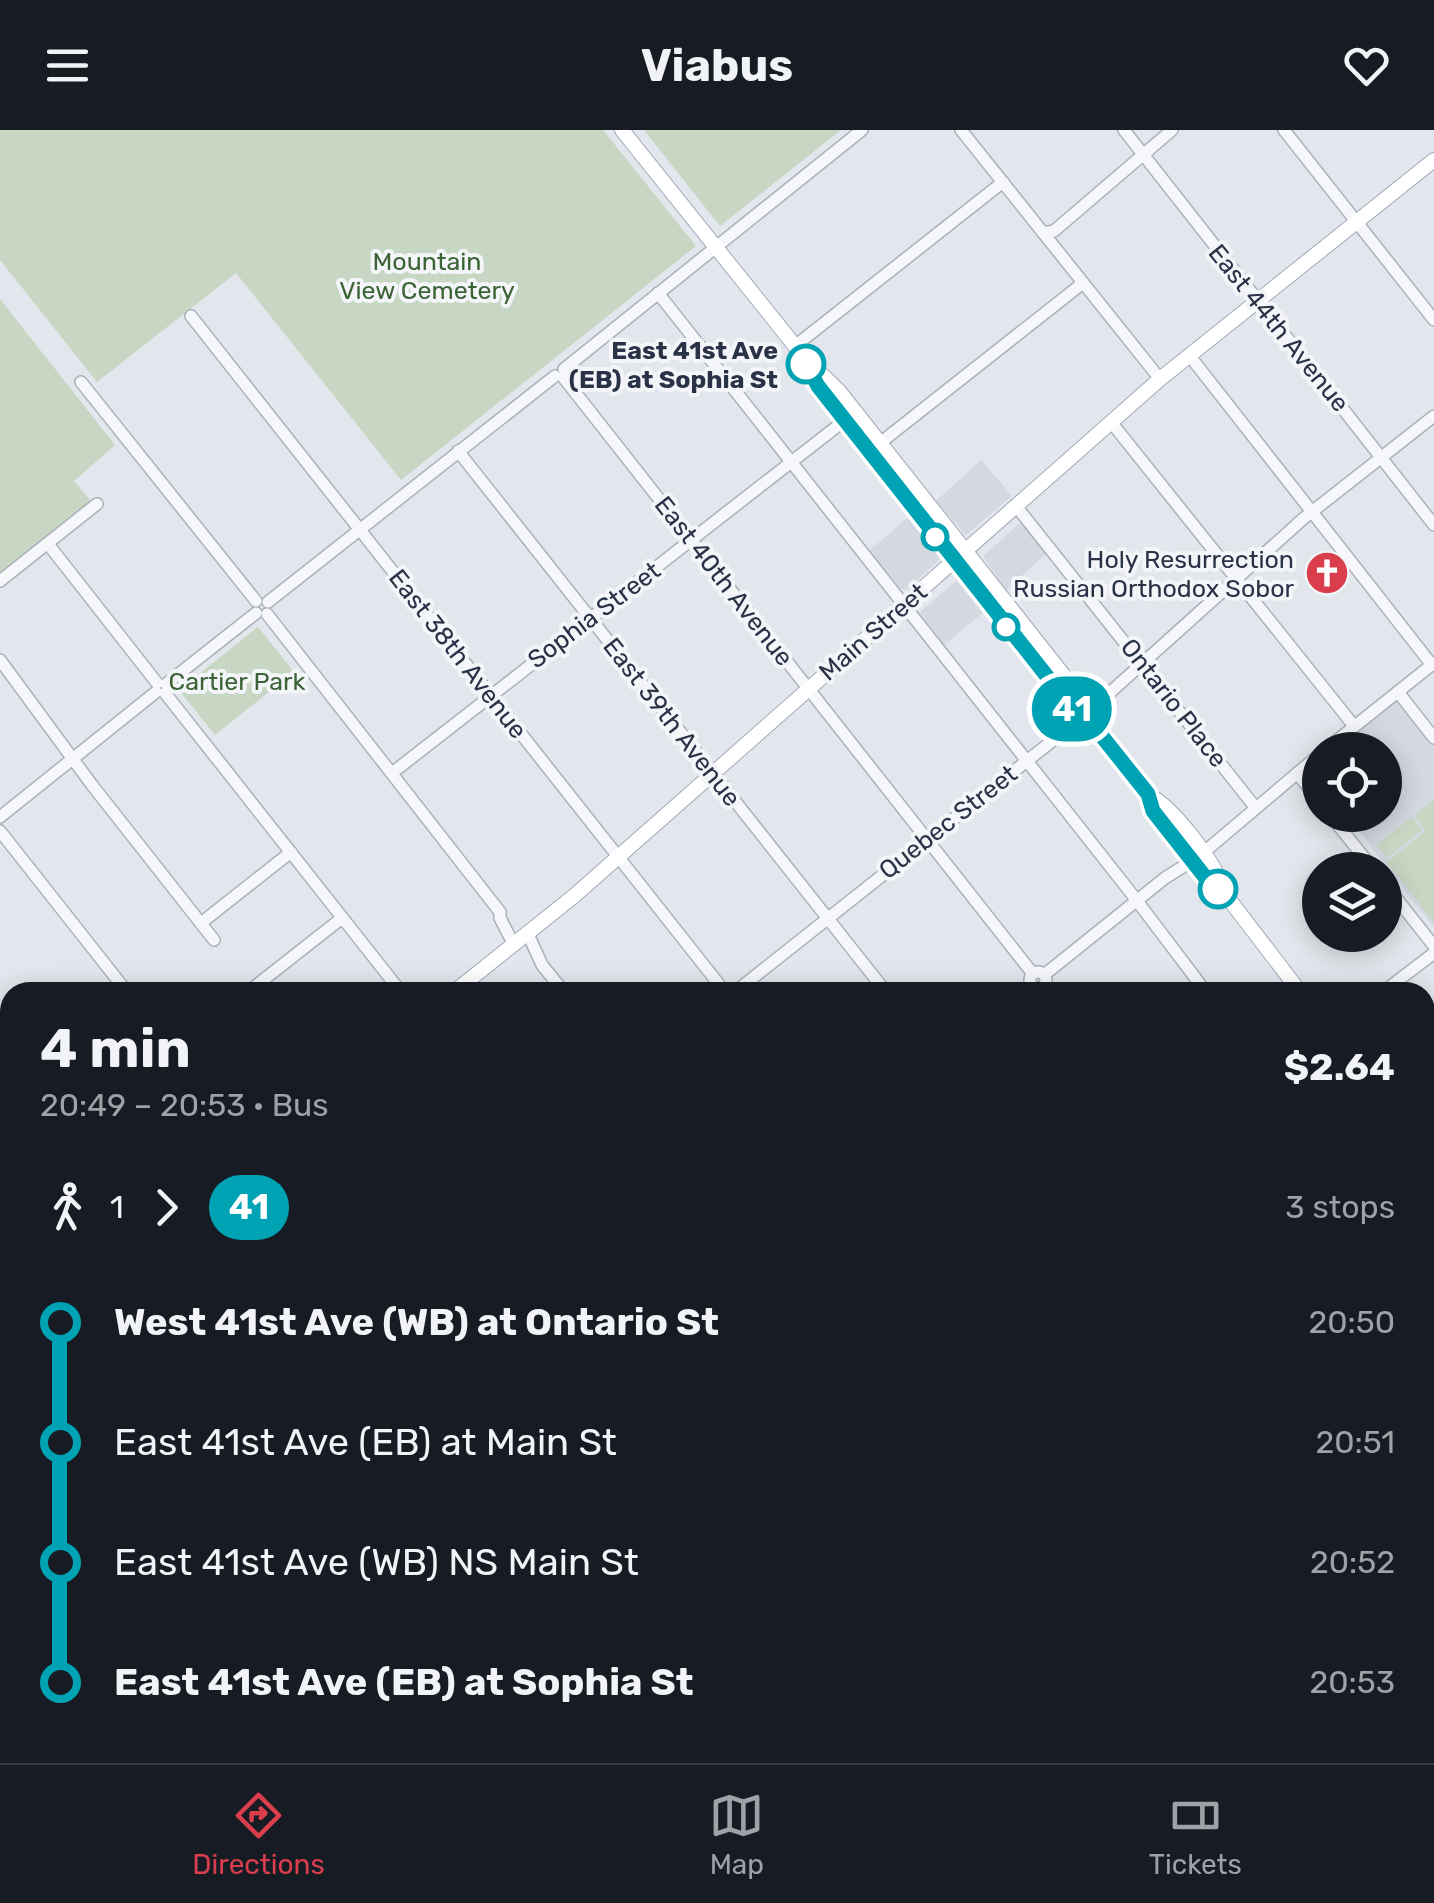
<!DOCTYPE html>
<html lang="en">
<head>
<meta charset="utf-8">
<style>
	body { margin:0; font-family:Rubik,sans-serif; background:#242831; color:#f1f3f6; height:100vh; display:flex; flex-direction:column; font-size:38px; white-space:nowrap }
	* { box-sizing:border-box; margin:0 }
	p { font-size:32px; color:#9ea1a6 }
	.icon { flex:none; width:55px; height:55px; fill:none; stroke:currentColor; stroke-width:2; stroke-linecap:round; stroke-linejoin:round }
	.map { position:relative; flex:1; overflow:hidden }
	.side { position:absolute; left:0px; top:852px; width:1435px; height:782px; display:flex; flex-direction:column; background:#171b24; border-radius:30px 30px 0 0; box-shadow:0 5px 25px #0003 }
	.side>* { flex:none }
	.badge { padding:0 20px; border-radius:32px; font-size:35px; line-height:65px }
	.fabs { position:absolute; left:1302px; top:602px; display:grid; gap:20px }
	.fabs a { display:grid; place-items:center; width:100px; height:100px; border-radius:50%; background:#171b24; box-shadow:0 5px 25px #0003; font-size:50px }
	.map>.badge { position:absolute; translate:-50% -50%; box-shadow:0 0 0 5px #fff }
	.legs { display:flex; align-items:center; gap:15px; height:110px; padding:0 40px; font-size:32px }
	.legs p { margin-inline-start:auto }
	.summary { display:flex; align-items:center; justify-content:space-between; height:170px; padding:0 40px }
	h1 { font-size:55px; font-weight:700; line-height:75px }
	ul { padding:0 40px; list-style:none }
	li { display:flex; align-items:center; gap:35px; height:120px; font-size:38px }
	li i { display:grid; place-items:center; width:15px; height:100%; margin:0 12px; background:currentColor }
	li i::after { content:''; width:25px; height:25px; margin:-12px; border:8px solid; border-radius:50%; background:#171b24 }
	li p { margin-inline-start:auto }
	li:first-child i { background:linear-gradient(#0000 50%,currentColor 0) }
	li:last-child i { background:linear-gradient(currentColor 50%,#0000 0) }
	header { display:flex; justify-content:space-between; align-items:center; height:130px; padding:0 40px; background:#171b24; font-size:45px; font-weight:700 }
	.dock { display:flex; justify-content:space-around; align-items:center; height:140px; border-top:2px solid #363941; background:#171b24; font-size:28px; color:#9ea1a6 }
	.dock a { display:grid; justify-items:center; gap:5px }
	.dock .current { color:#da3e4d }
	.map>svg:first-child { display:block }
</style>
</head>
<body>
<header><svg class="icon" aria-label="menu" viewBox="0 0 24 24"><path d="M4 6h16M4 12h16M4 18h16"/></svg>Viabus<svg class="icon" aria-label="heart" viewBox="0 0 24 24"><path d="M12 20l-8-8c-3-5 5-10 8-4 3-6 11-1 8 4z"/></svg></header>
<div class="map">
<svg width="1434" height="1633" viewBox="0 0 1434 1633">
	<rect width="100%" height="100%" fill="#e3e6ec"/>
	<g fill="#d4d8e1">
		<path d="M981,330L1012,366L966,405L936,371Z"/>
		<path d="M910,386L940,426L937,432L907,459H901L869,421Z"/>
		<path d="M1020,393L1048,422L1006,460L983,426Z"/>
		<path d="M957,450L984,482L944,515L920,482Z"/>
		<path d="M1398,569L1434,617V798L1347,685H1385V620H1336Z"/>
		<path d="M5,990L10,997V1198L0,1206V994Z"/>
	</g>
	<g fill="#c7d7c3">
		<path d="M0,0H603L696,116L401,350L236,143L97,252L0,130Z"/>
		<path d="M644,0H841L720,96Z"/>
		<path d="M0,169L115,315L74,351L91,371L0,443Z"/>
		<path d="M258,497L294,542L215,605L179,560Z"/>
		<path d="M1434,669V793L1387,732L1425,701L1415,685Z"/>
		<path d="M1412,687L1422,700L1387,728L1376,715Z"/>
		<path d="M73,1625H385L383,1633H63Z"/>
		<path d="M412,1625H1228L1233,1633H410Z"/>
	</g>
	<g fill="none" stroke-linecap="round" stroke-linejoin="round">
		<g stroke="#abb0ba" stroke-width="14">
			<g id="minor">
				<path d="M961,0L1160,249"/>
				<path d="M1124,0L1434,395"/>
				<path d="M1284,0L1434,190"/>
				<path d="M1043,103L1054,101L1172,0"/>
				<path d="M658,163L1131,763L1206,862"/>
				<path d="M191,186L725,862"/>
				<path d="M795,216L1003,52"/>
				<path d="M1189,225L1432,535"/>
				<path d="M564,239L862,0"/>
				<path d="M563,247L1033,844"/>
				<path d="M81,252L256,471"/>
				<path d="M1111,292L1354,596"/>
				<path d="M880,313L1083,153"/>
				<path d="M458,321L886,862"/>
				<path d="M1016,376L1255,677"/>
				<path d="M48,414L157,553"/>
				<path d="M0,451L97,374"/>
				<path d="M268,472L555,246"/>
				<path d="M267,484L489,768L500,782V788L514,815"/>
				<path d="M0,530L92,655L214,810"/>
				<path d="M166,554L256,483"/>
				<path d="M1398,562L1434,608"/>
				<path d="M165,563L401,862"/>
				<path d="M1325,620L1434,533"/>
				<path d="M392,643L844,291"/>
				<path d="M1297,643L1320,672"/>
				<path d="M1330,685L1374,740"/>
				<path d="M0,687L156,562"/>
				<path d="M0,701L127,862"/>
				<path d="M1203,723L1320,624"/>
				<path d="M1385,754L1434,816"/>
				<path d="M201,793L291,722"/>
				<path d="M528,804L542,835L564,862"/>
				<circle cx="1038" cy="850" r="8"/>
				<path d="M1044,845L1165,748L1192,731"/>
				<path d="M248,862L342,788"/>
				<path d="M735,862L1085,585L1304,388L1434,286"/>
				<path d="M1383,862L1434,823"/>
				<path d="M0,885L10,897"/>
				<path d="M1425,1136L1434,1129"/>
				<path d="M1425,1291L1434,1284"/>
				<path d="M0,1372L10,1364"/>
				<path d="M1425,1453L1434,1446"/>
				<path d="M1425,1461L1434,1473"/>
				<path d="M0,1512L10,1525"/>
				<path d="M568,1625L569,1633"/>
				<path d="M654,1625L695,1633"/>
				<path d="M971,1625L972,1633"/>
				<path d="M1242,1625L1247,1633"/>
				<path d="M1386,1625L1392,1633"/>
				<path d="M50,1633L60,1625"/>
				<path d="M397,1633L398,1625"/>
			</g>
		</g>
		<g stroke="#a1a9b9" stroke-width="16">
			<g id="major">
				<path d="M622,0L795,216L818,256L844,291L1071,578L1085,585L1148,664L1153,681L1209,752L1225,764L1300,862"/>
				<path d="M810,233L839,261L1084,571L1085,585"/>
				<path d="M1148,664C1176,680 1215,732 1225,763"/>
				<path d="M454,862L574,766L1160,249L1434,30"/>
				<path d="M1425,1029L1434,1041"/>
				<path d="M0,1221L10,1213"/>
			</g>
		</g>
		<use href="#minor" stroke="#f6f7fa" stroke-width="11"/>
		<use href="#major" stroke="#fff" stroke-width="14"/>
	</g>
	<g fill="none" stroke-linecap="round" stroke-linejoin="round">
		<g stroke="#fff" stroke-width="22">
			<path id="line-1" d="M806,234L818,256L1072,578L1085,585L1148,664L1153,681L1209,752L1218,759"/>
		</g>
		<use href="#line-1" stroke="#00a3b4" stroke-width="15"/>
	</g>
	<defs>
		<g id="church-disc" transform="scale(2.25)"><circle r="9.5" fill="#da3e4d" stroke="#f3f5f9"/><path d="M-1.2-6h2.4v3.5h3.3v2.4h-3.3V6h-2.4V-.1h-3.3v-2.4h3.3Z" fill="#fff"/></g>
	</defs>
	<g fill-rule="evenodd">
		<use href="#church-disc" x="1327" y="443"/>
	</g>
	<g fill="#fff" stroke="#00a3b4" stroke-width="5">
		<circle cx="806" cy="234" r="18"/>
		<circle cx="935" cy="407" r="12"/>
		<circle cx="1006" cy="497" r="12"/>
		<circle cx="1218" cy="759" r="18"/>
	</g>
	<g text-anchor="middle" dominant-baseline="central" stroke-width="8" stroke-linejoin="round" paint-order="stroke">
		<g font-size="25" fill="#3b6335" stroke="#f3f5f9">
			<text x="427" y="131">Mountain<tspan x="427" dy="29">View Cemetery</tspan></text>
			<text x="237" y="551">Cartier Park</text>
		</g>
		<g font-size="25" fill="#293246" stroke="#f3f5f9">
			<text transform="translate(1279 198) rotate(51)">East 44th Avenue</text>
			<text transform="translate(724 451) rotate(52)">East 40th Avenue</text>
			<text transform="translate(594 485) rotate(-37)">Sophia Street</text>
			<text transform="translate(873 502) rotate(-41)">Main Street</text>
			<text transform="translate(458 524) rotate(52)">East 38th Avenue</text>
			<text transform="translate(1174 573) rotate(52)">Ontario Place</text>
			<text transform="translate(672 592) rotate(52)">East 39th Avenue</text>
			<text transform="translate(948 692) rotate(-38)">Quebec Street</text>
		</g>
		<g font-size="25" font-weight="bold" fill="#293246" stroke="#f3f5f9" text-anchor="end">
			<text x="778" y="220">East 41st Ave<tspan x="778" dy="29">(EB) at Sophia St</tspan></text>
		</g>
		<g font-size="25" fill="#293246" stroke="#f3f5f9" text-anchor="end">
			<text x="1294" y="429">Holy Resurrection<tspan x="1294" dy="29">Russian Orthodox Sobor</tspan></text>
		</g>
	</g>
</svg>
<div class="fabs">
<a><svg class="icon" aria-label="locate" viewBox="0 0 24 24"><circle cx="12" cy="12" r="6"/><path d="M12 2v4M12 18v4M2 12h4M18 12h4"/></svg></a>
<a><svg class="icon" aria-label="layers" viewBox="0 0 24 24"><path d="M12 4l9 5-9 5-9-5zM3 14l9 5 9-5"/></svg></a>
</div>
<b class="badge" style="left:1072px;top:579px;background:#00a3b4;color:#fff">41</b>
<section class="side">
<div class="summary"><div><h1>4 min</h1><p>20:49 – 20:53 · Bus</p></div><b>$2.64</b></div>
<div class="legs"><svg class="icon" aria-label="walk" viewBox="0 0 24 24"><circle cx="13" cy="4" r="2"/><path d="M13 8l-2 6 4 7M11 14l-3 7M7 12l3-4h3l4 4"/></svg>1<svg class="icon" aria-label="forward" viewBox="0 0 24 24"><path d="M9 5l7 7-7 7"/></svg><b class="badge" style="background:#00a3b4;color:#fff">41</b><p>3 stops</p></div>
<ul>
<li><i style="color:#00a3b4"></i><b>West 41st Ave (WB) at Ontario St</b><p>20:50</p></li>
<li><i style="color:#00a3b4"></i><span>East 41st Ave (EB) at Main St</span><p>20:51</p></li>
<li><i style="color:#00a3b4"></i><span>East 41st Ave (WB) NS Main St</span><p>20:52</p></li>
<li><i style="color:#00a3b4"></i><b>East 41st Ave (EB) at Sophia St</b><p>20:53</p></li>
</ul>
</section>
</div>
<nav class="dock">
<a class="current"><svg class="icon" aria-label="directions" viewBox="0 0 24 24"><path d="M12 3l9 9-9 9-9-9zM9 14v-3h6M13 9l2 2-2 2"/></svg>Directions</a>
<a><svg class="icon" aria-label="map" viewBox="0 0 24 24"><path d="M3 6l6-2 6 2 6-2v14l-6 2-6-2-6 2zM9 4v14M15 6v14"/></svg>Map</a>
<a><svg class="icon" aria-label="tickets" viewBox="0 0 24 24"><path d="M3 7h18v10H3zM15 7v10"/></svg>Tickets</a>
</nav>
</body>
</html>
